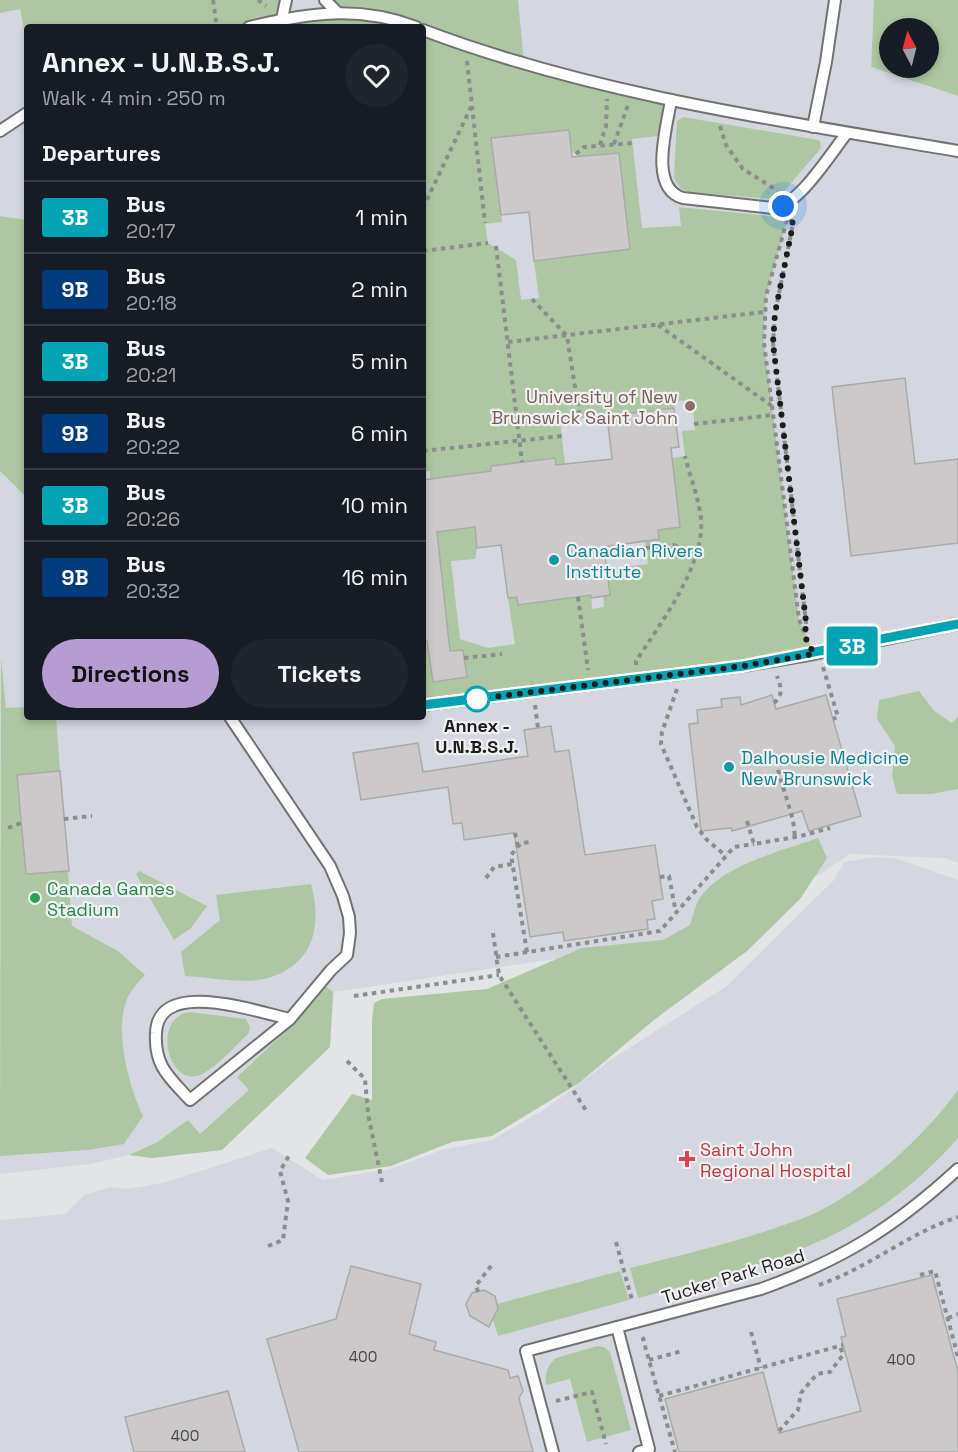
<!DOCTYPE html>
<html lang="en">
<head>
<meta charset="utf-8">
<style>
	body { margin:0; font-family:"Space Grotesk",sans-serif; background:#20242c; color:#f1f3f6; height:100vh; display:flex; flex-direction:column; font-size:22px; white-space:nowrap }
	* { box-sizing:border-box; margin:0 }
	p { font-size:20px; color:#9ea1a6 }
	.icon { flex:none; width:33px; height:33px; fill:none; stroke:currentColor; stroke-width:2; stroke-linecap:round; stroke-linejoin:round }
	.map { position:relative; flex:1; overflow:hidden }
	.side { position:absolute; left:24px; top:24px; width:402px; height:696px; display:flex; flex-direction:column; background:#171b24; border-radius:6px; box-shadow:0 3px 9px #0003 }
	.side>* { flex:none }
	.badge { padding:0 12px; border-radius:4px; font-size:21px; line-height:39px }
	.needle { width:39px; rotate:353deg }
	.tools { position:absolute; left:879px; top:18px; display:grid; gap:12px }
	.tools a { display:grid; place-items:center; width:60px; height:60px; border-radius:50%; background:#171b24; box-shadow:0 3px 9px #0003; font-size:30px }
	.you { position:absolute; width:30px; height:30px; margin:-15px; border:4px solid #fff; border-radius:50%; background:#1a73e8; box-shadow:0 0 0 9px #1a73e833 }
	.map>.badge { position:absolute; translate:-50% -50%; box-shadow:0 0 0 3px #fff }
	h2 { padding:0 18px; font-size:22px; line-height:54px }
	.round { display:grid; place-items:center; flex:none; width:63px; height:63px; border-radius:32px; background:#20242c }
	.summary { display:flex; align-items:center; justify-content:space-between; height:102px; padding:0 18px }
	h1 { font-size:28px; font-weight:600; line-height:45px }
	.action { display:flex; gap:12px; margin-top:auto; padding:12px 18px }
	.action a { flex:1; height:69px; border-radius:36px; background:#b69cd3; color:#111; font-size:24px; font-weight:600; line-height:69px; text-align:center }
	.action a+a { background:#20242c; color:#f1f3f6 }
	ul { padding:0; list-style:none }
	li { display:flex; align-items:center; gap:18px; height:72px; padding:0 18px; border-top:2px solid #363941 }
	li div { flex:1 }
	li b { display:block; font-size:22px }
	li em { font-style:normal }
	li .badge { min-width:66px; font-weight:700; text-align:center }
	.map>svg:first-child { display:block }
</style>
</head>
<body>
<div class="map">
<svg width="958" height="1452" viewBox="0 0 958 1452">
	<rect width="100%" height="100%" fill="#e3e4e6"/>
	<g fill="#d4d7e0" fill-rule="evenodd">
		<path d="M0,0H874L871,67L958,96V863L945,858L850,854L817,876L696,926L675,941L334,992L330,1047L222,1150L152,1158L129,1155L90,1164L0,1174ZM27,27H423V717H27Z"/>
		<path d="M876,857L895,858L958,880V1452H0V1220L66,1214L84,1195L111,1187L128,1189L163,1183L272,1148L323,1180L391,1169L441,1150L492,1140L545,1109L612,1059L727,986L834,880L844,862Z"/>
	</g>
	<g fill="#adc7a2" fill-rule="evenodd">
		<path d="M0,0H286L283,19L337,12L325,0H518L524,63L671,100L666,135L632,139L642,228L681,226L679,207L788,218L766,296L764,343L799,619L814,654L590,686L423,705V642L435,641L436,654L429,655L433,682L467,676L463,650L443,652L442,640L449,638L437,532L475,527L477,548L475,559L451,561L460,639L488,648L515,644L508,598L517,597L519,605L591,595L592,609L604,607L603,596L610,594L607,569L648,564L645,542L659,539L658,530L680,527L672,458L685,456L682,431L695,430L692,400L674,401V408L560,421L565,464L556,465L554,458L491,466V471L430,479V471L423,472V27H27V44L20,9L0,13ZM569,130L572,151L579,157L619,153L630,249L534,261L539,298L521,300L516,260L488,243L485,224L502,222L491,138Z"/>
		<path d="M874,0H958V96L871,67ZM890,28H928V68H890Z"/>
		<path d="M683,117L813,139L820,141L821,148L780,196L774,199L688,192L680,188L674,178L677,121Z"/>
		<path d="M0,216L27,220V498L0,471Z"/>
		<path d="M1,658L6,708L27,707V717H56L72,926L118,951L145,975C139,981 132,989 128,997C113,1028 129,1087 143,1116L124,1144L88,1150L0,1156Z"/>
		<path d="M919,691L934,711L952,723L958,717V789L931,794H897L892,776L895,746L877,719L879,700Z"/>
		<path d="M818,838L827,858L800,899L747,951L654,1020L579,1083L492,1136L452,1142L391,1166L328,1175L305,1158L352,1094L372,1100V1020L374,1003L382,999L487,989L582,948L663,940L690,925C693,915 696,902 702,895C726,864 782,851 818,838Z"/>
		<path d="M139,871L207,906L191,928L174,940L136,874Z"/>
		<path d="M311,884C323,927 313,967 264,979C240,984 209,977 185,976L181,952L220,920L216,895Z"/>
		<path d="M324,985L333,992L330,1047L222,1150L152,1158L129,1155L156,1143L188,1120L200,1134L249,1090L237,1077L286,1031Z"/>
		<path d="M190,1012L246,1019L250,1027L249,1033C236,1045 215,1069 200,1075C168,1088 151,1017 190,1012Z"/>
		<path d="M958,1090V1138C866,1243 766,1264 638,1298L630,1268C682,1255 734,1243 784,1225C795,1221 807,1217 818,1212C874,1182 920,1141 958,1090Z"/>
		<path d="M620,1271L629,1300L498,1336L493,1319L498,1308L497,1304Z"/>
		<path d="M597,1346L604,1347L610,1352L631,1430L587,1442L570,1379L546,1385C545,1374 547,1365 556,1358Z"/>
	</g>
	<g fill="#cbc9c9" stroke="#abaaa9" stroke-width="1.5">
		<path d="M569,130L572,157L619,153L630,249L534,261L529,212L501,215L491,138Z"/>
		<path d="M905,378L915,464L958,459V543L851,556L832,387Z"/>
		<path d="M674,408L679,447L671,448L680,527L658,530L659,539L604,547L610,595L591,598V595L518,605L517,597L508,598L501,545L477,548L475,527L437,532L450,651L463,650L467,677L433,682L427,641L423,642V480L491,471V466L555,458L556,465L612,459L607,416Z"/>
		<path d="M772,695L776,709L826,695L861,816L809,831L802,811L732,831L731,828L701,831L689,724L698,723L697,710L722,707L721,699L740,697L741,705Z"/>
		<path d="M551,726L555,752L569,750L585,855L655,845L663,899L652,901L655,919L647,920L648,929L564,941L563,932L530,937L514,833L464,840L462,823L453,824L448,787L361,800L353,753L418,743L423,772L528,756L524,730Z"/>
		<path d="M60,771L69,871L26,874L17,775Z"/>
		<path d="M351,1266L421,1284L409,1334L436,1342L434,1350L508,1370L510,1378L518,1376L523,1391L519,1398L533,1452H299L267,1339L336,1319Z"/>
		<path d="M932,1275L958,1372V1452H679L665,1399L763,1372L779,1433L861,1411L841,1337L846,1336L837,1299Z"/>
		<path d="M484,1290L495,1296L498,1308L489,1327L470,1316L466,1304L472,1293Z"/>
		<path d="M228,1391L245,1452H134L125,1417Z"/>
	</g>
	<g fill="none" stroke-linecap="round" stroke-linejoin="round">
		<g stroke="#727274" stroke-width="14">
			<g id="lane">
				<path d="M325,0L337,12"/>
				<path d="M282,19L286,0"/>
				<path d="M249,27C308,13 358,5 416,27"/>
				<path d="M423,30C592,94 780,121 958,151"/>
				<path d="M671,100C667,127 648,188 683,198L773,208C798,207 831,153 847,133"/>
				<path d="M813,127L826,62L835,0"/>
				<path d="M0,131L27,113"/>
				<path d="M423,705L743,666L814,654L958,624"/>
				<path d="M230,717L330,866L343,896L349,917L350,933L347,955L331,970L290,1019L190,1100C169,1077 154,1066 156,1033C158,977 257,1012 290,1019"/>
				<path d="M617,1327L649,1449L639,1452"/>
				<path d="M553,1452L526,1351L761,1289C842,1260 895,1227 958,1169"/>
			</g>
		</g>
		<g stroke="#8c8d8e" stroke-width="4" stroke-dasharray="4.5 4.5" stroke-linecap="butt">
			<path d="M213,0L217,27"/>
			<path d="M258,0L266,6"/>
			<path d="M467,61L485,223"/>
			<path d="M720,126L726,145L743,169L778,191"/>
			<path d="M614,144L628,105"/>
			<path d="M600,145L606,126L607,99"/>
			<path d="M576,154L584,147L632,143"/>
			<path d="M423,208L471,107"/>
			<path d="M790,219L793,224L775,313L773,343L806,622L805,637"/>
			<path d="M787,220L766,296L764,343L799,619L804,632"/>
			<path d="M496,246L522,462"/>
			<path d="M423,251L488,243"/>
			<path d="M532,299L567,336L580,419"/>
			<path d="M658,325L772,406"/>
			<path d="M508,342L764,312"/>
			<path d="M694,424L773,415"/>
			<path d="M423,451L562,436"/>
			<path d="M646,548L673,545L696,553"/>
			<path d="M578,597L588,670"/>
			<path d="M464,658L502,654"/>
			<path d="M636,665V661C660,624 705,565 701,519C699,498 690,477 685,456"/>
			<path d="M823,667L838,717L833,719"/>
			<path d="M677,689L662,732L661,744L697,827L707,840L726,856"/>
			<path d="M774,703C784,694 781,687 777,676"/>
			<path d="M535,705L538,728"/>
			<path d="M778,770L793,820L795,837"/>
			<path d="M64,819L92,816"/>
			<path d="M747,821L754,844L801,836L830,828"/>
			<path d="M8,828L21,823"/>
			<path d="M515,833L518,847"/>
			<path d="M660,877L669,876L676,913"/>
			<path d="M486,878L494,867L512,864"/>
			<path d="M493,933L499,975L587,1112"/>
			<path d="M527,952L511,855L521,843L531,842"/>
			<path d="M496,957L660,931L734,847L754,844"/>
			<path d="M354,996L499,975"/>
			<path d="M347,1061L365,1079L368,1114L382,1182"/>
			<path d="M616,1242L632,1300"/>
			<path d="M268,1246L283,1240L288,1201L280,1171L290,1154"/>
			<path d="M920,1275L935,1271L958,1357"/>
			<path d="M819,1285C868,1268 909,1233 958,1217"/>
			<path d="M478,1292L476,1285L492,1265"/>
			<path d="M948,1318L958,1314"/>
			<path d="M751,1332L761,1368"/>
			<path d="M645,1338L643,1339L675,1452"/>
			<path d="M649,1360L682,1351"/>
			<path d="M659,1396L843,1345"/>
			<path d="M556,1401L592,1392L606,1444"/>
			<path d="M779,1431L798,1410L801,1393L817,1374L830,1372L843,1355L840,1346"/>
		</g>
		<use href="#lane" stroke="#fff" stroke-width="10"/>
	</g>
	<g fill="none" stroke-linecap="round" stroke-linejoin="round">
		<g stroke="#fff" stroke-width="14">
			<path id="line" d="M423,705L743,666L958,624"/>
		</g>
		<use href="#line" stroke="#00a3b4" stroke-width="9"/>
		<path stroke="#1d1d1e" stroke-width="6" stroke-dasharray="0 10.8" d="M477,699L743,666L814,654L805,637L806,622L773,343L775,313L793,224L786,204L783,206"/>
	</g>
	<circle fill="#8d6e63" stroke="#f1f1f3" stroke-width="2" cx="690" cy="406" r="6"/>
	<g fill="#0f9aa8" stroke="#f1f1f3" stroke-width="2">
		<circle cx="554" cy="560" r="6"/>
		<circle cx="729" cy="767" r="6"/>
	</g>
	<circle fill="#fff" stroke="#00a3b4" stroke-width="3" cx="477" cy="699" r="12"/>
	<circle fill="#2e9e5b" stroke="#f1f1f3" stroke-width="2" cx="35" cy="898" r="6"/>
	<path fill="#e0444e" stroke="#f1f1f3" stroke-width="2" d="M684 1150h6v6h6v6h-6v6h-6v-6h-6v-6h6z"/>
	<g text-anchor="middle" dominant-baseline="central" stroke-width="4.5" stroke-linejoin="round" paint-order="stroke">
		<g font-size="15" fill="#484849">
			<text x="363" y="1356">400</text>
			<text x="901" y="1359">400</text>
			<text x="185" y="1435">400</text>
		</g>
		<g font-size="18" fill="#785e54" stroke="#f1f1f3" text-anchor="end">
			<text x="678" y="396">University of New<tspan x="678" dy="21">Brunswick Saint John</tspan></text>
		</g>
		<g font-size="18" fill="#0d838f" stroke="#f1f1f3" text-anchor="start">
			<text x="566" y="550">Canadian Rivers<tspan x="566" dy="21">Institute</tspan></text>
			<text x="741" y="757">Dalhousie Medicine<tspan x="741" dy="21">New Brunswick</tspan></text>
		</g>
		<g font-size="18" font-weight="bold" fill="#1d1d1e" stroke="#f1f1f3">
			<text x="477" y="725">Annex -<tspan x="477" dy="21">U.N.B.S.J.</tspan></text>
		</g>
		<g font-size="18" fill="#27864d" stroke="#f1f1f3" text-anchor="start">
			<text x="47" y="888">Canada Games<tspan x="47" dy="21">Stadium</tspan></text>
		</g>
		<g font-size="18" fill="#be3a42" stroke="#f1f1f3" text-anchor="start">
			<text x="700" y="1149">Saint John<tspan x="700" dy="21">Regional Hospital</tspan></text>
		</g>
		<g font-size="18" fill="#1d1d1e" stroke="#f1f1f3">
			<text transform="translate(733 1276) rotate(-17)">Tucker Park Road</text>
		</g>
	</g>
</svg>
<div class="tools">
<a><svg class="needle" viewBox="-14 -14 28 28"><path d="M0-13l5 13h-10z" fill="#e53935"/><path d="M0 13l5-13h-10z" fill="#9ea1a6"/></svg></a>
</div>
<div class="you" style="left:783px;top:206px"></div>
<b class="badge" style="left:852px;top:646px;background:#00a3b4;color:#fff">3B</b>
<section class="side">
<div class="summary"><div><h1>Annex - U.N.B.S.J.</h1><p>Walk · 4 min · 250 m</p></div><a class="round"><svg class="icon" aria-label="heart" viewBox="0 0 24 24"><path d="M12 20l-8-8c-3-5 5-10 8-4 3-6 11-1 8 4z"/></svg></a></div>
<h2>Departures</h2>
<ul>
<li><span class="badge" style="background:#00a3b4;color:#fff">3B</span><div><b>Bus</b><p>20:17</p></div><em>1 min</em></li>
<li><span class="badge" style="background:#003b80;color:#fff">9B</span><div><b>Bus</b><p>20:18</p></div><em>2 min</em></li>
<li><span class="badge" style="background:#00a3b4;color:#fff">3B</span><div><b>Bus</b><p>20:21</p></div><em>5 min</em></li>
<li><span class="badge" style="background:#003b80;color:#fff">9B</span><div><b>Bus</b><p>20:22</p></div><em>6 min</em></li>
<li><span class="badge" style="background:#00a3b4;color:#fff">3B</span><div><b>Bus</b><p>20:26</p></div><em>10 min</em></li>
<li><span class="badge" style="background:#003b80;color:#fff">9B</span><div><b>Bus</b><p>20:32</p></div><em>16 min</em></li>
</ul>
<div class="action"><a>Directions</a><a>Tickets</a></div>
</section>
</div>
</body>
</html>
